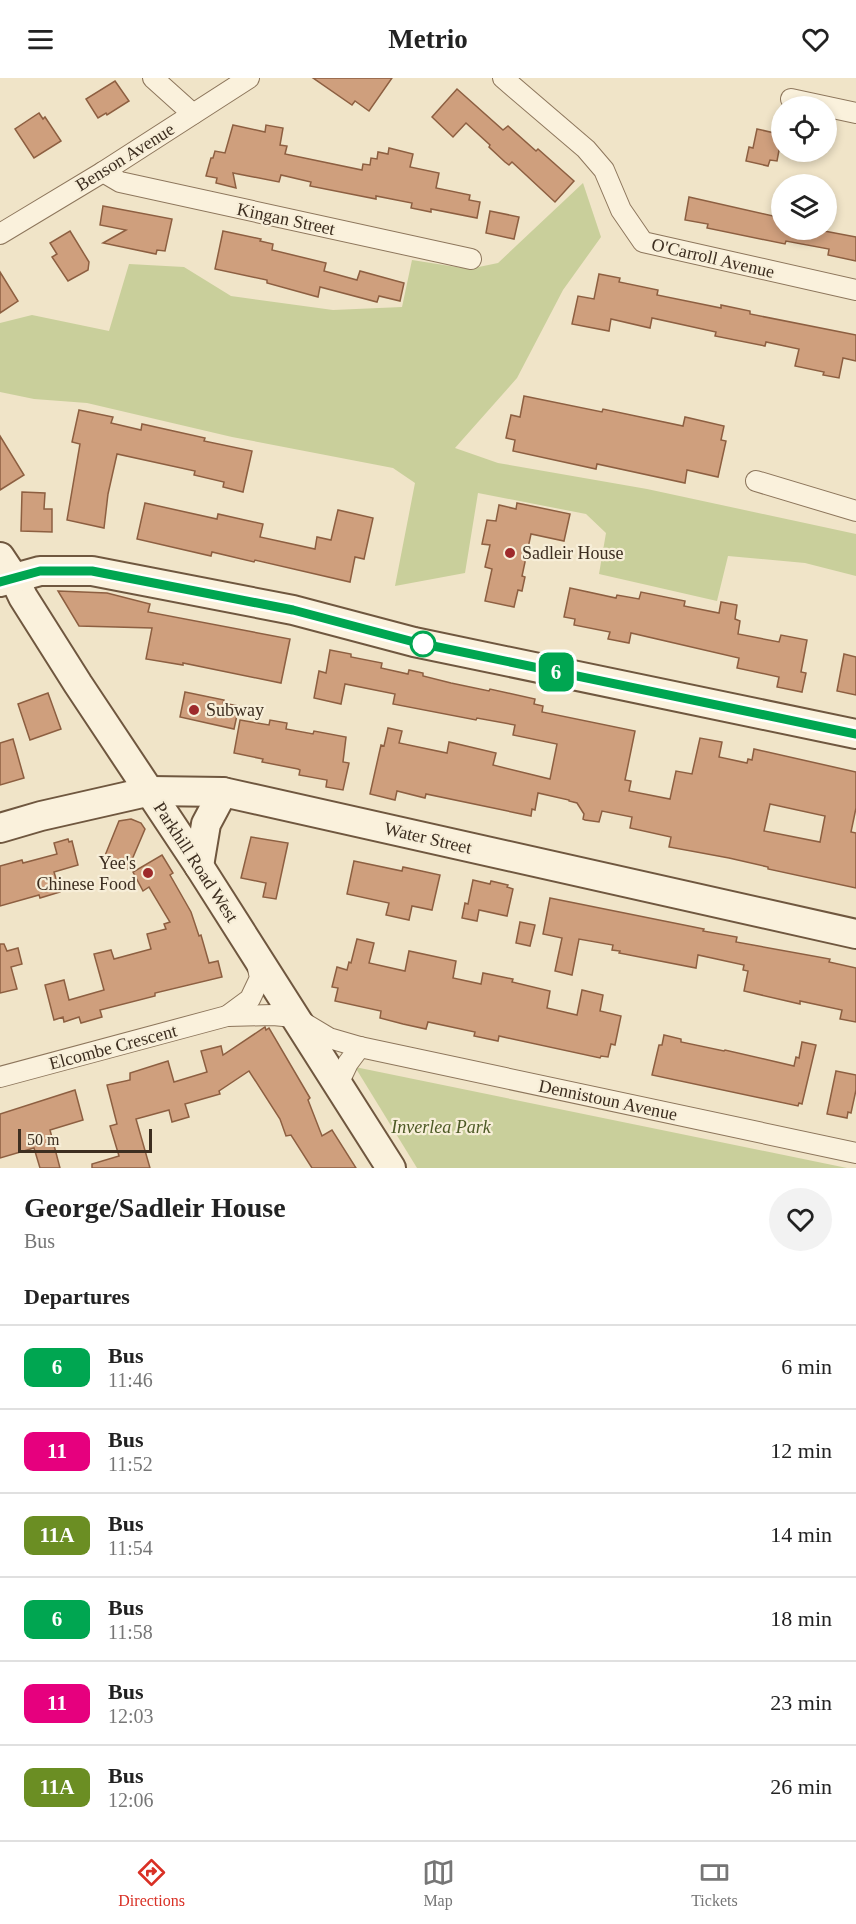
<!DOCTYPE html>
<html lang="en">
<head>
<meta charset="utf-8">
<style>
	body { margin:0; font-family:Georgia,serif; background:#f2f2f2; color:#222; height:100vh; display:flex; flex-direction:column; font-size:22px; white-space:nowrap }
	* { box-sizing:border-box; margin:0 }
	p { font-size:20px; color:#767676 }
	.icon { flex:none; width:33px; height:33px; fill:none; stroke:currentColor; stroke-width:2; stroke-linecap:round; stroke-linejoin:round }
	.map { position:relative; height:1090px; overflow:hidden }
	.side { display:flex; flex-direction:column; background:#fff; flex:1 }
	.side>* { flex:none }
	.badge { padding:0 12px; border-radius:9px; font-size:21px; line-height:39px }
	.controls { position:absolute; left:771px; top:18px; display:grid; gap:12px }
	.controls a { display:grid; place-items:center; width:66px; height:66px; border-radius:50%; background:#fff; box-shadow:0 3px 9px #0003; font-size:30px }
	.scale { position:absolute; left:18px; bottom:15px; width:134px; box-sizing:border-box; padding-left:6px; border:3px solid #3d2e20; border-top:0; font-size:16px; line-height:21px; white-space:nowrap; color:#3d2e20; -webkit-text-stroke:4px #f7eed8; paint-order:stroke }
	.map>.badge { position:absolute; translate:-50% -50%; box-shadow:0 0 0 3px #fff }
	h2 { padding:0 24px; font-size:22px; line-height:54px }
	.round { display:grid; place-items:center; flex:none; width:63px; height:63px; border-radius:32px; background:#f2f2f2 }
	.head { display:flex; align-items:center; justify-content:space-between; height:102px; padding:0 24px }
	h1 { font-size:28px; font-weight:800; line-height:45px }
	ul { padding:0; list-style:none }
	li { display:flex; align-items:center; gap:18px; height:84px; padding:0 24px; border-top:2px solid #e0e0e0 }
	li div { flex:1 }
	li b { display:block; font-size:22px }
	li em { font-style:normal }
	li .badge { min-width:66px; font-weight:700; text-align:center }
	header { display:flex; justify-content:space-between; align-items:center; height:78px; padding:0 24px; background:#fff; font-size:27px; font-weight:800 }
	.tabs { display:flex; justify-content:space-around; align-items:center; height:84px; border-top:2px solid #e0e0e0; background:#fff; font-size:16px; color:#767676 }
	.tabs a { display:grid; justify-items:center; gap:3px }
	.tabs .current { color:#d93025 }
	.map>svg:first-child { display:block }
</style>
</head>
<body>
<header><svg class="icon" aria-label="menu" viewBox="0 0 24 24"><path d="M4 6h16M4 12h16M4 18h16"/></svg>Metrio<svg class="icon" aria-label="heart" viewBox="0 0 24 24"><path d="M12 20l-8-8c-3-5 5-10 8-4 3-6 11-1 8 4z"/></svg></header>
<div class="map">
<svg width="856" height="1090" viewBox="0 0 856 1090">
	<rect width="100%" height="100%" fill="#f0e4c8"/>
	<g fill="#c9cf9b">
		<path d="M583,105L601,159L563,212L517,300L455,370L498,385L647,411L856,456V498L805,485L728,478L717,523L599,496L606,455L586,436L478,415L465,495L395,508L415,405L393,390L232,359L87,325L34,321L0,314V245L32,237L109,253L129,186L184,189L231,218L333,232L402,229L412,182L469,191L498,185Z"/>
		<path d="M355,989L847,1090H417Z"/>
	</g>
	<g fill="#cf9f7d" stroke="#8d5f41" stroke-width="1.5" fill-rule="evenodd">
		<path d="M313,0H392L369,33L355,23L352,27Z"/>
		<path d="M115,3L129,23L107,37L106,35L98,40L86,21Z"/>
		<path d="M457,11L503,52L508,48L536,73L538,71L574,103L555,124L512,84L509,87L505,84L489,69L490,67L466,45L453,59L432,39Z"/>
		<path d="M39,35L43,41L45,39L61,63L34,80L15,51Z"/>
		<path d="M233,47L265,54L266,47L283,50L280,67L287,68L285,76L362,92L363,86L370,87L371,80L377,81L378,74L388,76L389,70L413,76L410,89L439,95L436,110L470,117L469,122L480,124L477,140L431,131V134L411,130L412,125L376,118V121L310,108L311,104L281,97L279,104L233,95L236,110L216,105L217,100L206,98L211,80H213L215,73L225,75Z"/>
		<path d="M757,51L779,56L778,61L781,62L777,83L770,82L768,88L746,83L749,69L753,70Z"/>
		<path d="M689,119L782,140V152H819L856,159V183L828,177L829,171L786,163L785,166L707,150L708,146L685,142Z"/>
		<path d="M103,128L172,141L165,173L157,172L156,176L103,165L126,152L100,147Z"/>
		<path d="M490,133L519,139L514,161L486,155Z"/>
		<path d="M70,153L89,184L88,192L68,203L52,179L57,176L50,165Z"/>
		<path d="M223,153L261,161L260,163L273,166L272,172L326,185L324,193L357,202L360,193L404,205L400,223L379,218L377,224L320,209L318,219L267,205V202L215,191Z"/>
		<path d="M0,194L18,223L0,235Z"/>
		<path d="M599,196L620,200L619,204L658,212L657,217L721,230V227L750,233V236L856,257V283L843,280L839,300L823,297L824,294L795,288L799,271L766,264L765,268L715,258L716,254L652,240L650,250L611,241L609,253L572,246L578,218L594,221Z"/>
		<path d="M524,318L602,334L603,331L683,348L685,339L724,348L721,362L726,363L718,399L687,392L685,405L597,386L596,391L513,373L515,362L506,360L511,337L520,339Z"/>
		<path d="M79,332L113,339L111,345L141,352L142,346L205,360L204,363L252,373L243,414L223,409L224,404L194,397L195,393L117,376L108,416L104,450L67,442L80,366L72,364Z"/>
		<path d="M0,358L24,397L0,412Z"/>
		<path d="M22,414L45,415L44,431H52V454L21,453Z"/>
		<path d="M145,425L217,441L218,436L263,446L260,459L315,471L317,459L331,462L338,432L373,440L364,481L355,479L350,504L255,482L254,484L212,474L211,478L137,461Z"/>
		<path d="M517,425L570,436L564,463L531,456L522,498L525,499L522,513L518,512L514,529L485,523L492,491L485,489L490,467L482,466L487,442L496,443L499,427L516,431Z"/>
		<path d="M570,510L616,520L617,517L639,521L641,514L685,523L684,528L719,535L721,524L737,527L735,541L740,543L738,556L779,564L781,557L807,562L801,594L806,595L802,614L777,609L779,599L737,590L739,580L631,555L629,565L608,561L610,554L574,547L575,541L564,539Z"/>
		<path d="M58,513L107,515L150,526L148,534L290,561L281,605L183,585V587L146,581L152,550L79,548Z"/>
		<path d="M330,572L351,576V579L382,585L381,590L408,596L409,592L423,595V598L451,605L489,613L490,611L535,621L534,626L543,628L542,634L635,653L625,702L631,703L629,713L670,721L676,693L692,696L700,660L722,664L719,679L747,685L748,681L752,682L754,671L856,694V730L851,754L856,755V810L768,791V789L729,780L669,769L671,759L630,750L632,739L602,733L599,744L585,742L583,741L584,736L577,725L569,723V722L538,715L535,732L532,731L531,738L426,716L425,720L397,713L395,722L370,716L381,667L384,668L388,650L402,653L399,665L447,675L449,664L496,675L493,687L550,701L557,666L513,657L515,647L477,640L476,642L393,626L395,616L345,606L341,626L314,620L319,593L326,595ZM770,726L825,738L820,764L764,753Z"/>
		<path d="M844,576L856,579V617L837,613Z"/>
		<path d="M185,614L224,622L223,625L239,628L234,651L180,639Z"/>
		<path d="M48,615L61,651L30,662L18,626Z"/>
		<path d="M240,642L269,647L270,642L287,645L286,651L313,656L314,653L346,659L343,684L349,685L343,712L326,709L327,702L299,697L300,692L298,691L262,684L263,681L234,675Z"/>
		<path d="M13,661L24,700L0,707V665Z"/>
		<path d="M131,741L141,745L145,751L128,791L104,780L119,743Z"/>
		<path d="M251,759L288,765L276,821L263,819L266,805L241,800Z"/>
		<path d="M68,761L69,764L72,763L78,787L54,794L60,814L40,820L39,817L0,828V788L22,782L23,785L57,776L54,765Z"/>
		<path d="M162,777L173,795L170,797L191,834L199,858L201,857L209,885L218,883L222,899L155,915V918L100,932L102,939L81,945L79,939L64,944L63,939L54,942L45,907L64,902L69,922L104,912L94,876L111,872L114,881L151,871L147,856L166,851L164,846L170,844L149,809L143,813L133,794Z"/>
		<path d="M354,783L402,793L403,789L440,797L432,832L412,828L409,842L386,837L389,825L347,816Z"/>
		<path d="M473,802L490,806L491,803L508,807L507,809L513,811L507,838L479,832L477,843L462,840L465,825L468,826Z"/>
		<path d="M550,820L704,851L703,853L737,859L736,864L830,881L829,884L856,890V944L840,941L842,932L800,923V926L744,913L748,893L743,892L744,887L698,877L696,890L619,875L620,873L612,872L613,867L579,861L572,897L555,893L562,860L543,856Z"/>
		<path d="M520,844L535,847L530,868L516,865Z"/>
		<path d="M357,861L374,865L369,885L405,893L409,873L456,883L453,900L481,906L483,895L513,901L512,904L550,913L547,930L577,937L582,912L603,917L600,933L621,938L615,967L611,966L608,979L601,978L600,980L499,958L498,963L474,958L475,954L428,944L426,951L403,946L380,940L381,933L335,923L338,910L332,909L337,889L347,892L349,884L351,885Z"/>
		<path d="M0,866H4L7,873L18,870L22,886L11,889L17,911L0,915Z"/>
		<path d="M265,949L266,952L269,950L310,1020L308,1022L322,1058L332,1052L356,1090H312L291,1057L286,1058L280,1041L249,993L219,1013L220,1016L185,1026L189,1039L172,1044L169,1032L136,1041L150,1090H92V1086L119,1078L110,1048L117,1046L107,1007L130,1002V995L168,983L174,1004L207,994L201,973L221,968L223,977Z"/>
		<path d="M664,957L681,961V964L724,973L725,972L794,988L796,979L799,980L802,964L816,967L802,1026L799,1025L798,1028L652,997L659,967H662Z"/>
		<path d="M836,993L856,997V1012L851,1035L848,1034L847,1040L827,1036Z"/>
		<path d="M75,1012L83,1042L50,1052L60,1090H40L34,1070L0,1080V1036Z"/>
	</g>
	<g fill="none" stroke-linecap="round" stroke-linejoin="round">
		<g stroke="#8d765c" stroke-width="22">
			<g id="minor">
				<path d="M153,0L193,36"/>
				<path d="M503,0L586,71L604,92L621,132L643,164L856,212"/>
				<path d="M791,21L856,35"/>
				<path d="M103,94L120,104L471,181"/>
				<path d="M0,156L103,94L249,0"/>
				<path d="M756,403L856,433"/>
				<path d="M227,938L250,921L260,900L256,881"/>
				<path d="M0,999L227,938L273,937L294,939L329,960L360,969L856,1075"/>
				<path d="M338,1006L348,985L360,969"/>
			</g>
		</g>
		<g stroke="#6f573f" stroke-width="32">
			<g id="secondary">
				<path d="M0,479L14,500L23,519L78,606L199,788L391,1090"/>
				<path d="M0,504L40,493H92L293,532L414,564L856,656"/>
				<path d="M0,750L41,738L151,713L223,714L856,856"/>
				<path d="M199,788L206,746L223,714"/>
			</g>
		</g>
		<use href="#minor" stroke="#faf1dc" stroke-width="20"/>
		<use href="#secondary" stroke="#faf1dc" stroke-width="28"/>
	</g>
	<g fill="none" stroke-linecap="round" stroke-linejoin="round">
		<g stroke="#fff" stroke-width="14">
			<path id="line" d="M0,504L40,493H92L293,532L414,564L856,656"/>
		</g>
		<use href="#line" stroke="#00a651" stroke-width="9"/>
	</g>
	<g fill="#9e2a2b" stroke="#f7eed8" stroke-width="2">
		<circle cx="510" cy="475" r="6"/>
		<circle cx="194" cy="632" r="6"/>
		<circle cx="148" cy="795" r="6"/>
	</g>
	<circle fill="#fff" stroke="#00a651" stroke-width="3" cx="423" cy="566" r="12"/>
	<g text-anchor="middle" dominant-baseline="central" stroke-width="4.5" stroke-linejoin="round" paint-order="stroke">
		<g font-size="18" fill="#3d2e20" stroke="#f7eed8">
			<text transform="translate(125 79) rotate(-32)">Benson Avenue</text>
			<text transform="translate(286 141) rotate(12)">Kingan Street</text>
			<text transform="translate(713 180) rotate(13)">O'Carroll Avenue</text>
			<text transform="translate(428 760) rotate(13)">Water Street</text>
			<text transform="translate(196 784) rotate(57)">Parkhill Road West</text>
			<text transform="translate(113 969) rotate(-15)">Elcombe Crescent</text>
			<text transform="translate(608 1022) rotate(12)">Dennistoun Avenue</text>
		</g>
		<g font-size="18" fill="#3d2e20" stroke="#f7eed8" text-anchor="start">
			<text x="522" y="475">Sadleir House</text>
			<text x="206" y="632">Subway</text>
			<text x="136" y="785" text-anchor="end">Yee's<tspan x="136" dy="21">Chinese Food</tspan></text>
		</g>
		<g font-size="18" font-style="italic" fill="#4d5a26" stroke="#f7eed8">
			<text x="441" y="1049">Inverlea Park</text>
		</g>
	</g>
</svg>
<div class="controls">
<a><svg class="icon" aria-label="locate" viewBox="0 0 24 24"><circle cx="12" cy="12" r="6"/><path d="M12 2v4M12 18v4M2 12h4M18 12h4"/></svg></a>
<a><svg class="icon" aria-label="layers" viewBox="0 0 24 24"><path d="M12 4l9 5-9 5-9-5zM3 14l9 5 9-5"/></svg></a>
</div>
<div class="scale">50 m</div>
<b class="badge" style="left:556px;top:594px;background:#00a651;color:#fff">6</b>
</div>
<section class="side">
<div class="head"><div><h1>George/Sadleir House</h1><p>Bus</p></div><a class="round"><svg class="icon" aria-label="heart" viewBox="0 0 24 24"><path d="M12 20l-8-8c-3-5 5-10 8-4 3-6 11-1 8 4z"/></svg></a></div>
<h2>Departures</h2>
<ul>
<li><span class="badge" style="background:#00a651;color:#fff">6</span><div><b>Bus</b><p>11:46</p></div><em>6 min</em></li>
<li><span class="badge" style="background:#e6007e;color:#fff">11</span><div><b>Bus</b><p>11:52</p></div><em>12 min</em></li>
<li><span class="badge" style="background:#6b8e23;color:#fff">11A</span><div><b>Bus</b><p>11:54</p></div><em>14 min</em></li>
<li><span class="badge" style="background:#00a651;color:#fff">6</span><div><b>Bus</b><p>11:58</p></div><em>18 min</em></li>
<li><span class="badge" style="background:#e6007e;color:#fff">11</span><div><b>Bus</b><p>12:03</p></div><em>23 min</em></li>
<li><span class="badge" style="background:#6b8e23;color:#fff">11A</span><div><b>Bus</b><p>12:06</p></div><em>26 min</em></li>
</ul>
</section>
<nav class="tabs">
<a class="current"><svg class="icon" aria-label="directions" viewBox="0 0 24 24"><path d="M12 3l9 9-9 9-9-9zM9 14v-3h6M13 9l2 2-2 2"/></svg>Directions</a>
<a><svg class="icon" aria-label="map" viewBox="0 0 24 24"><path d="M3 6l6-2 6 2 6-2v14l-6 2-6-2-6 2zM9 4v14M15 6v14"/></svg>Map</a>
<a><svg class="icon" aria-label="tickets" viewBox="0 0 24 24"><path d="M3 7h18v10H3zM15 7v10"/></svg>Tickets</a>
</nav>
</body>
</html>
